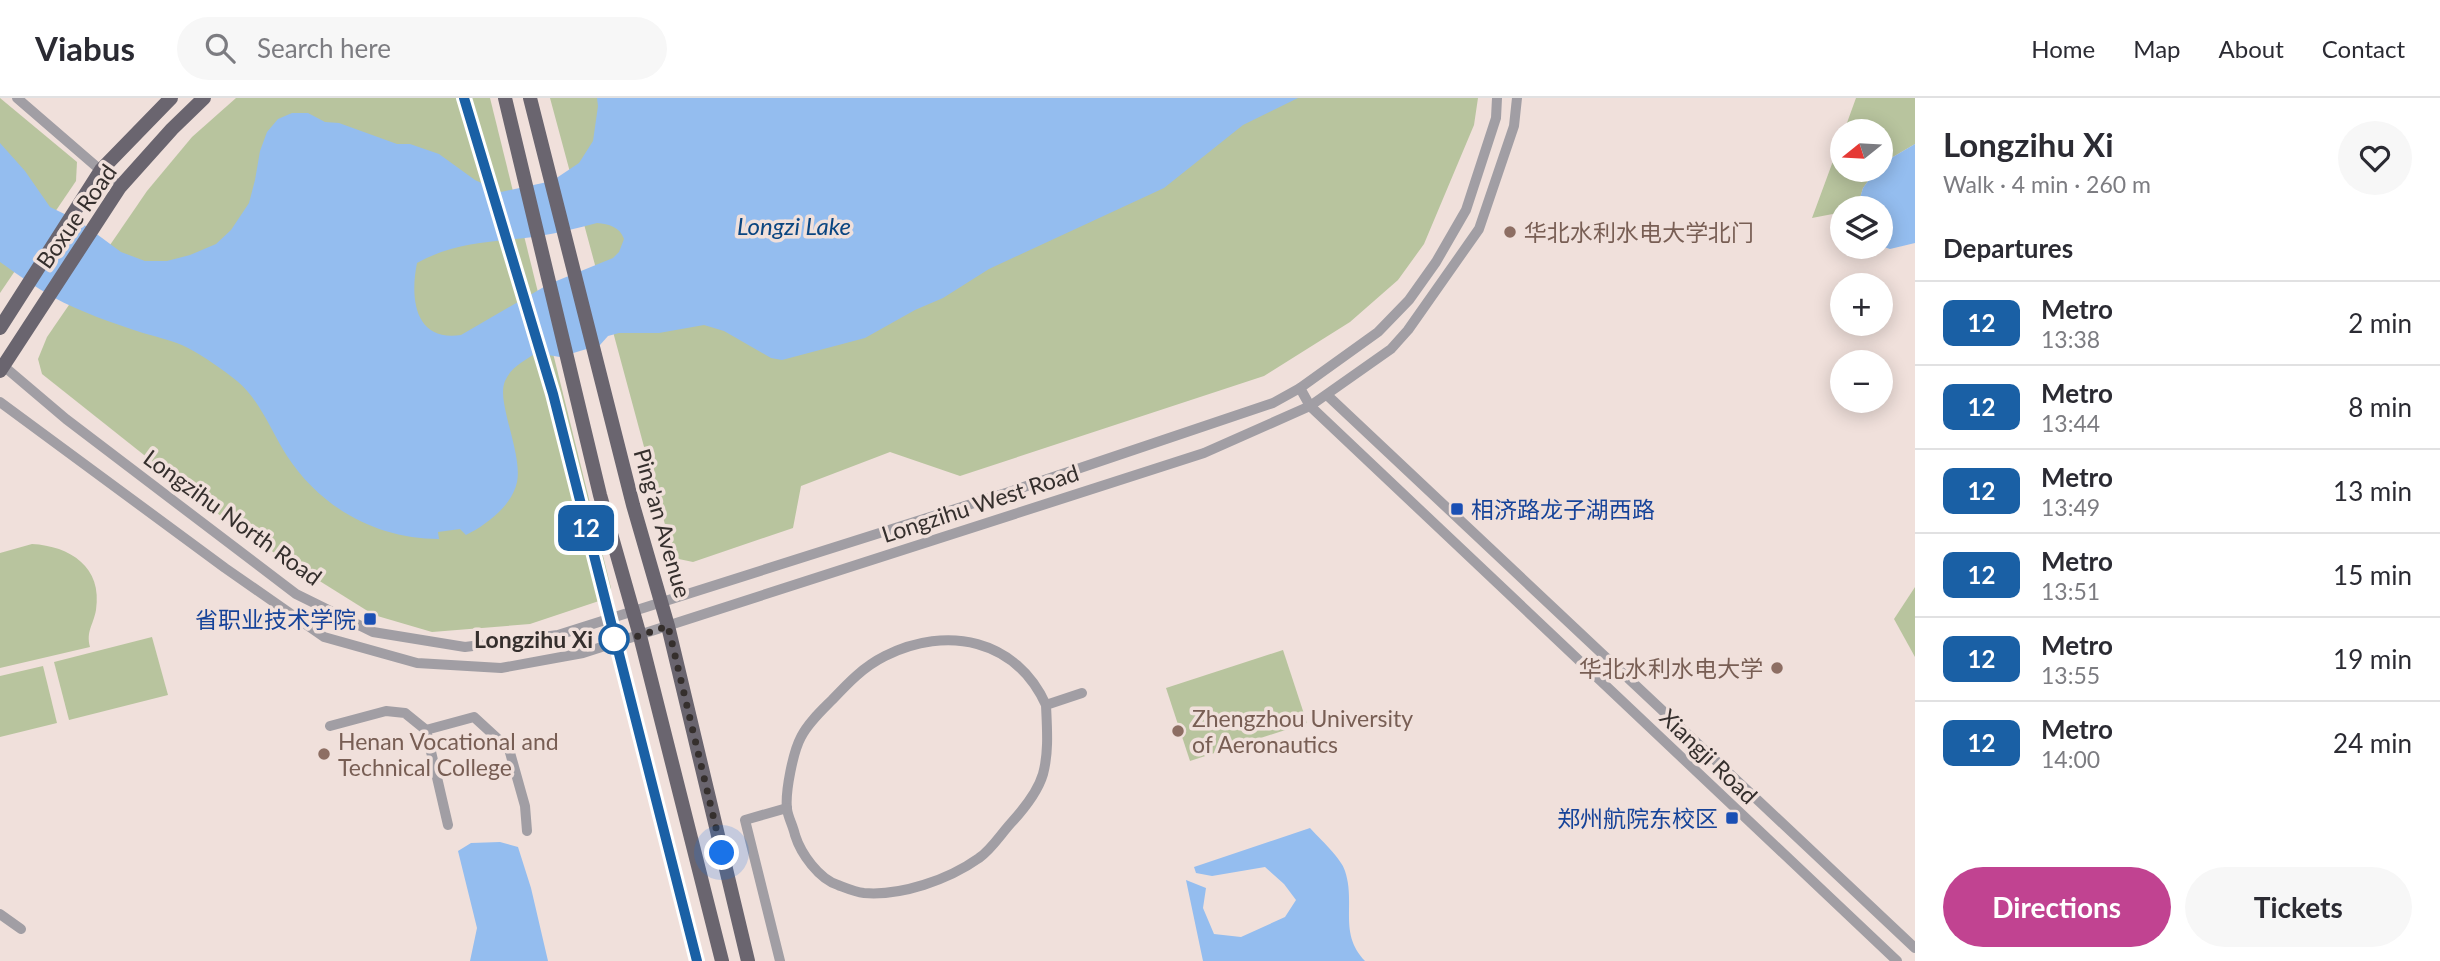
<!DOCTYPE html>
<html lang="en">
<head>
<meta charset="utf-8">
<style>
	body { margin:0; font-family:Lato,"Noto Sans SC",sans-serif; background:#f7f7f7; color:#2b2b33; height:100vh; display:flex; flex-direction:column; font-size:26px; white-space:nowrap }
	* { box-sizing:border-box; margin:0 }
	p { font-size:23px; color:#7c7c81 }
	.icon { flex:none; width:38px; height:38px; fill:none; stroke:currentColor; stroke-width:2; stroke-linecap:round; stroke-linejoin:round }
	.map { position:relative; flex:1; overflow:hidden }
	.drawer { display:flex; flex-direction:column; background:#fff; width:525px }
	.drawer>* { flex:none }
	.badge { padding:0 14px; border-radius:10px; font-size:24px; line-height:46px }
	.needle { width:46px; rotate:252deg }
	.tools { position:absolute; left:1830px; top:21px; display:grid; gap:14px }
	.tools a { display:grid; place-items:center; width:63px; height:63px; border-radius:50%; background:#fff; box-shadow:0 4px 18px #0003; font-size:35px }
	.you { position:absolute; width:35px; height:35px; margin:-18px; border:5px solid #fff; border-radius:50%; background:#1a73e8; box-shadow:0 0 0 10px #1a73e833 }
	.map>.badge { position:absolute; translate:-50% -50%; box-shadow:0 0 0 4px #fff }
	h2 { padding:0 28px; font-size:26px; line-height:63px }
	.round { display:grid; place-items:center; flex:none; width:74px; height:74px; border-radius:37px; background:#f7f7f7 }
	.headline { display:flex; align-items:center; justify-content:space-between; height:119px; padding:0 28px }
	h1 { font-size:33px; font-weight:700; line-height:52px }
	.action { display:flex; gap:14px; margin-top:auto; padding:14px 28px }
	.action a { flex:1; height:80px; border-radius:42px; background:#c14391; color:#fff; font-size:28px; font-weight:700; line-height:80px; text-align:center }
	.action a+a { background:#f7f7f7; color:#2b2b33 }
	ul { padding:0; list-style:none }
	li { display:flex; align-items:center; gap:21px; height:84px; padding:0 28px; border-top:2px solid #e1e1e2 }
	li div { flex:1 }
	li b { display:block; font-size:26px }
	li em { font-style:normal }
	li .badge { min-width:77px; font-weight:700; text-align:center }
	header { display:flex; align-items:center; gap:42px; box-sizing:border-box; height:98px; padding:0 35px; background:#fff; border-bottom:2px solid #e1e1e2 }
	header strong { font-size:33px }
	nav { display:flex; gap:38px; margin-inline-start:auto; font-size:24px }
	.search { width:490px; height:63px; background:#f7f7f7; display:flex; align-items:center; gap:18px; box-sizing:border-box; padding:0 24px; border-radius:38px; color:#7c7c81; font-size:26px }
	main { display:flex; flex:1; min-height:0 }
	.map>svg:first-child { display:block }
</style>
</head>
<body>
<header>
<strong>Viabus</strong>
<div class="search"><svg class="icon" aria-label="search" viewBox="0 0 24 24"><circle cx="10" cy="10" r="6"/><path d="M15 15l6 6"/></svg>Search here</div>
<nav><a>Home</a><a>Map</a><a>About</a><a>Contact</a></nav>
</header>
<main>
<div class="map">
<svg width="1915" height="863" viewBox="0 0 1915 863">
	<rect width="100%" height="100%" fill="#f0e0db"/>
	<g fill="#b8c49e">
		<path d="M0,0L77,64L76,83L0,195Z"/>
		<path d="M236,0H490L611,490L608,500L530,526L432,534L374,517L241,434L42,276L38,261L47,239L147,93L192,39Z"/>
		<path d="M550,0H1478L1474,27L1424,146L1398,182L1350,224L1264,278L960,378L890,354L801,388L793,430L693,464L674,460Z"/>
		<path d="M1856,0H1915V46L1881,66V33H1844Z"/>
		<path d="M1843,36V72H1876L1863,90L1857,110H1843V114L1812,120Z"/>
		<path d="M32,446C70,448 103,469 96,512C93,528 86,533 90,549L0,570V455Z"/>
		<path d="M1915,489V559L1894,521Z"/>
		<path d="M152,539L168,597L69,622L54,564Z"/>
		<path d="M1283,552L1307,625L1190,663L1166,590Z"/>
		<path d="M43,568L57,625L0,639V578Z"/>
	</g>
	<g fill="#94bdef" fill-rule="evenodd">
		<path d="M597,0H1298L1243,27L1164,90L989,171L943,200L915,212L865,240L782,262L771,260L724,233L704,227L659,235H619L608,238L600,247L560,259L536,255C524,263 511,269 505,283C501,293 504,305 506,315C510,334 521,366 517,384C512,408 486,427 466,437L460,431L438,434L439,441C377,441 321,410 287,358C271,333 260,302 237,283C222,271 205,259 188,250C175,243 157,239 143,235C113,225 80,214 53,199C35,189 17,176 0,164V45L25,73L50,109L79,123L121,154L145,163H167L190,157L216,146L231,132L249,105L255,82L260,53L267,34L278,21L292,15H308L325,24L339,25L397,46H410L439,56L475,82L501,94L552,83L579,65L593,43L598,8ZM597,125C609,126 620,129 624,141L619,154L613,160L549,186L461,237C414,244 410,199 417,165C459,142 493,145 539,138C558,135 578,130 597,125Z"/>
		<path d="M1915,46V145L1890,151L1881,148V110H1857L1863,90L1876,72H1881V66Z"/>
		<path d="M1310,730C1319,740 1342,761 1345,773C1356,806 1338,835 1365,863H1203L1186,782L1206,790L1203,810L1214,836L1241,839L1285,819L1296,802L1284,786L1265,769L1212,778L1196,775L1194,769Z"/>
		<path d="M500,744L518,749L531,790L548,863H470L477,830L458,753L471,745Z"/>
	</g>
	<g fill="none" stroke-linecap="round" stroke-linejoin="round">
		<g stroke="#a19ea4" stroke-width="10">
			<path d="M17,0L120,89"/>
			<path d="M0,265L66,321L296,496L373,534L465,549L558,537L1009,394L1273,305L1300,290L1378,234L1409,202L1436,164L1466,112L1496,20L1497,0"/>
			<path d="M1300,290L1310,308L1897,863"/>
			<path d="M1327,297L1915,850"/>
			<path d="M0,304L225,470L324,539L417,565L501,570L583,555L1204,355L1310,308L1391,251L1408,232L1479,131L1514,28L1517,0"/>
			<path d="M1046,607C1016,541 947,527 885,558C863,569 848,585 832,602C821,613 808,625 801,639C793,654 785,694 787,711C788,719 793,728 795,737C801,756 819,781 838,787C846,790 855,794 864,795C901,798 948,782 979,760C991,752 1001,736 1011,725C1023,712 1038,693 1043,676C1049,654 1047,630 1046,607L1082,595"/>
			<path d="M330,628L386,613L405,615L426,632L448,727"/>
			<path d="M426,632L474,619L509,651L525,708L527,733"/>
			<path d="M0,816L21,831"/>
			<path d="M780,863L745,722L787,710"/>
		</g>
		<g stroke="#6a656f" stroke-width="14">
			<path d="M505,0L600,397L640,538L722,863"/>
			<path d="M530,0L633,407L668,528L748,863"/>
			<path d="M0,230L101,72L171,0"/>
			<path d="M0,273L120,89L172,31L204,0"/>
		</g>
	</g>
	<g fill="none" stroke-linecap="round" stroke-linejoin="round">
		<g stroke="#fff" stroke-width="16">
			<path id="line" d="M464,0L553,296L697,863"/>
		</g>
		<use href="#line" stroke="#1a60a5" stroke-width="10"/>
		<path stroke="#352f2d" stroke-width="7" stroke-dasharray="0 12.6" d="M614,541L621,544L668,528L722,755"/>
	</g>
	<g fill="#8d6e63" stroke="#f0e0db" stroke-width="2.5">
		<circle cx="1510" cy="134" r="7"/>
		<circle cx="1777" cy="570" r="7"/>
		<circle cx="1178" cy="633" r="7"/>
		<circle cx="324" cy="656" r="7"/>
	</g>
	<g fill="#1a4fb4" stroke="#f0e0db" stroke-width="2.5">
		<rect x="1450" y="404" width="14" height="14" rx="3.5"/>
		<rect x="363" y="514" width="14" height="14" rx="3.5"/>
		<rect x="1725" y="713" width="14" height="14" rx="3.5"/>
	</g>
	<circle fill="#fff" stroke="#1a60a5" stroke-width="3.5" cx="614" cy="541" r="14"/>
	<g text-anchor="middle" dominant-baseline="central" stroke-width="7" stroke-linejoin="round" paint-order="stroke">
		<g font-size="23" fill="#352f2d" stroke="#f0e0db">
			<text transform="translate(76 118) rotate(-55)">Boxue Road</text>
			<text transform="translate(980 405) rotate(-18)">Longzihu West Road</text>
			<text transform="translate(233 419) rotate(36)">Longzihu North Road</text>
			<text transform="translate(663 425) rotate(74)">Ping'an Avenue</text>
			<text transform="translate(1709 658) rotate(44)">Xiangji Road</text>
		</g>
		<g font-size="23" fill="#785e54" stroke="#f0e0db" text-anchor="start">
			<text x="1524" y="134">华北水利水电大学北门</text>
			<text x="1763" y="570" text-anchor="end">华北水利水电大学</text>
			<text x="1192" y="620">Zhengzhou University<tspan x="1192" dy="26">of Aeronautics</tspan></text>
			<text x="338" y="643">Henan Vocational and<tspan x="338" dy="26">Technical College</tspan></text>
		</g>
		<g font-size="23" fill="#164399" stroke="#f0e0db" text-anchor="end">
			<text x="1471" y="411" text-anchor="start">相济路龙子湖西路</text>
			<text x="356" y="521">省职业技术学院</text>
			<text x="1718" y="720">郑州航院东校区</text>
		</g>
		<g font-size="23" font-weight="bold" fill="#352f2d" stroke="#f0e0db" text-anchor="end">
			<text x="593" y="541">Longzihu Xi</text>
		</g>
		<g font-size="24" font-style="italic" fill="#0a4580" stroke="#f0e0db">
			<text x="794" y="127">Longzi Lake</text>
		</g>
	</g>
</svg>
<div class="tools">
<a><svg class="needle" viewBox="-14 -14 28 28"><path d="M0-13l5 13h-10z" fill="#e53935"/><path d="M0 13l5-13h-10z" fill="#7c7c81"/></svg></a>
<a><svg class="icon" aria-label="layers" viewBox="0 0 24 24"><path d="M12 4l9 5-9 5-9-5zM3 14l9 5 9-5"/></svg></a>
<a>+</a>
<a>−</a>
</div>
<div class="you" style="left:722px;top:755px"></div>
<b class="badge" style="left:586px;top:430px;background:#1a60a5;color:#fff">12</b>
</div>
<section class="drawer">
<div class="headline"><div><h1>Longzihu Xi</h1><p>Walk · 4 min · 260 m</p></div><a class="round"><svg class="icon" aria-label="heart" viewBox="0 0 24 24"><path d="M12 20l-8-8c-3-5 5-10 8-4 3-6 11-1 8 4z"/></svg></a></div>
<h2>Departures</h2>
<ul>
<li><span class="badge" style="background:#1a60a5;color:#fff">12</span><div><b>Metro</b><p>13:38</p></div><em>2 min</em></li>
<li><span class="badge" style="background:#1a60a5;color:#fff">12</span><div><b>Metro</b><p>13:44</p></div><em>8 min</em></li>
<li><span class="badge" style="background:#1a60a5;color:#fff">12</span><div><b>Metro</b><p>13:49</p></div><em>13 min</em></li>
<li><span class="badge" style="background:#1a60a5;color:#fff">12</span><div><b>Metro</b><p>13:51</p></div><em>15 min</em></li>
<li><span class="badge" style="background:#1a60a5;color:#fff">12</span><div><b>Metro</b><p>13:55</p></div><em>19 min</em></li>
<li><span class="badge" style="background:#1a60a5;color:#fff">12</span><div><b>Metro</b><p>14:00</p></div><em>24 min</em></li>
</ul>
<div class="action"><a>Directions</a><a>Tickets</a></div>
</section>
</main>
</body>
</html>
